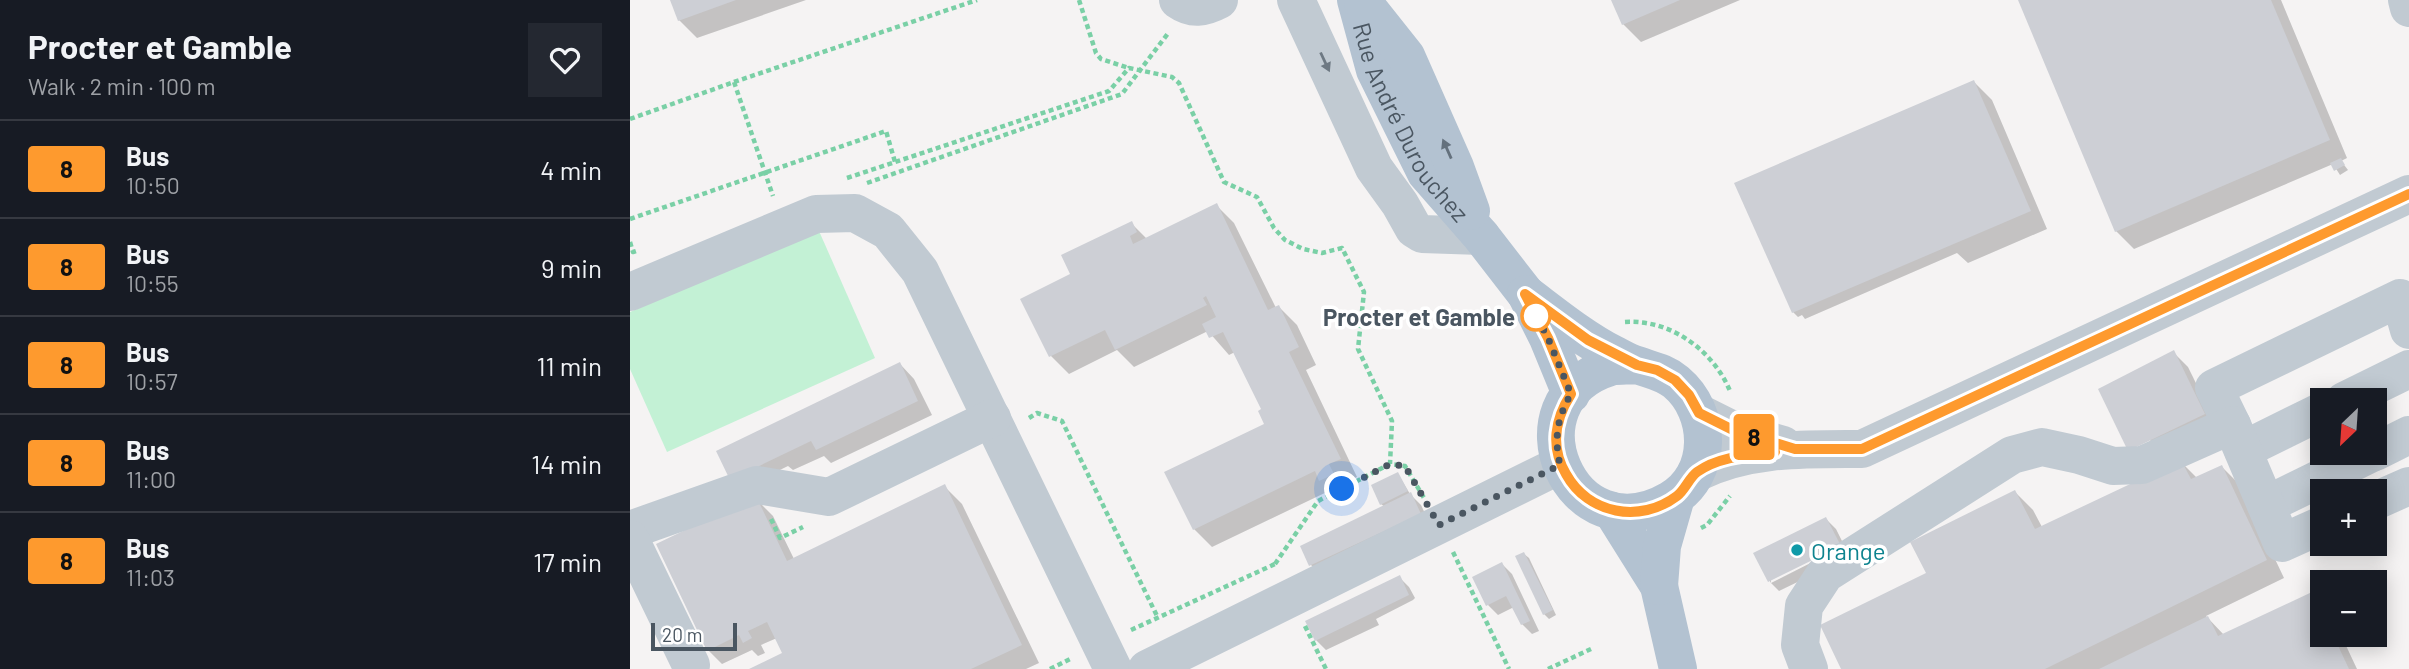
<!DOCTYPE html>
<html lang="en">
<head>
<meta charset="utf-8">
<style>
	body { margin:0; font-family:Barlow,sans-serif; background:#242831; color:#f1f3f6; height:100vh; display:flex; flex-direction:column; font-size:26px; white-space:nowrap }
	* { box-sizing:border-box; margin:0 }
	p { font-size:23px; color:#9ea1a6 }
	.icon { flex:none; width:38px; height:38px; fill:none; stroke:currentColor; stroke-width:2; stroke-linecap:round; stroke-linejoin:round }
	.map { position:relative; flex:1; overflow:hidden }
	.drawer { display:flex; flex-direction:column; background:#171b24; width:630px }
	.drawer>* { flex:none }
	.badge { padding:0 14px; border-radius:5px; font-size:24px; line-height:46px }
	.needle { width:46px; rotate:205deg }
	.tools { position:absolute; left:1680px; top:388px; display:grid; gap:14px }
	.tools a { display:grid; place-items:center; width:77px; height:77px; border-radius:0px; background:#171b24; box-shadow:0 4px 18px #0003; font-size:35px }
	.scale { position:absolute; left:21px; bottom:18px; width:86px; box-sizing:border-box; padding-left:7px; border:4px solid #4a5661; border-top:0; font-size:19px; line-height:24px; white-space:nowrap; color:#4a5661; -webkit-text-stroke:5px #fff; paint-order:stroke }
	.you { position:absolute; width:35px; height:35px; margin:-18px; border:5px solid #fff; border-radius:50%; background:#1a73e8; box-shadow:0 0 0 10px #1a73e833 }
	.map>.badge { position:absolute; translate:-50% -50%; box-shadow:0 0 0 4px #fff }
	.round { display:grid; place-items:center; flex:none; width:74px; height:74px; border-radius:0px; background:#242831 }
	.overview { display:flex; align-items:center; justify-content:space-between; height:119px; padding:0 28px }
	h1 { font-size:33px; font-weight:700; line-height:52px }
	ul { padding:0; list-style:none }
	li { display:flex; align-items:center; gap:21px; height:98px; padding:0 28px; border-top:2px solid #363941 }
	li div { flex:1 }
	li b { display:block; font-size:26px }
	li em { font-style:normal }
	li .badge { min-width:77px; font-weight:700; text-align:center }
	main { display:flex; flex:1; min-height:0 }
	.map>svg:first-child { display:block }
</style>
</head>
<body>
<main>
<section class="drawer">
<div class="overview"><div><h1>Procter et Gamble</h1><p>Walk · 2 min · 100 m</p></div><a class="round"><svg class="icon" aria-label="heart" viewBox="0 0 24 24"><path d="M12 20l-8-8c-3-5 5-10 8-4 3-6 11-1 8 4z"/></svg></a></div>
<ul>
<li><span class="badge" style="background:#fe9a2e;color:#111">8</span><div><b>Bus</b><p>10:50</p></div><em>4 min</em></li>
<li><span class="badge" style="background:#fe9a2e;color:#111">8</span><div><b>Bus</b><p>10:55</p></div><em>9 min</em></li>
<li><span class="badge" style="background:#fe9a2e;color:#111">8</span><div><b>Bus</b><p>10:57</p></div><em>11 min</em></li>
<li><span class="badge" style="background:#fe9a2e;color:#111">8</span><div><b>Bus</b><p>11:00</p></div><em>14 min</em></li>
<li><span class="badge" style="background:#fe9a2e;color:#111">8</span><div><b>Bus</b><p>11:03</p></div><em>17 min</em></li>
</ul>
</section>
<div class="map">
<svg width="1779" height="669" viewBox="0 0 1779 669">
	<rect width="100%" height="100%" fill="#f5f3f3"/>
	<path fill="#c3f1d5" d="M189,231L245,358L37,452L0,369V312Z"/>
	<g fill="#0003">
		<path d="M42,0H176L67,38L49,20Z"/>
		<path d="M983,0H1110L1011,42L993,24Z"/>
		<path d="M1390,0H1651L1717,158L1711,161L1718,170L1710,175L1703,164L1504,249L1486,231Z"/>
		<path d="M1344,82L1362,100L1417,229L1338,263L1327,253L1175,319L1172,315L1168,317L1163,312Z"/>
		<path d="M586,205L604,223L646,308L649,307L667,325L686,365L676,370L727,477L716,482L721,492L709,498L701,490L582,547L564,529L636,425L633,410L605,352L599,355L578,331L504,367L487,350L439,374L421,356L443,275L501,223L517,239Z"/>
		<path d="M1544,353L1558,367L1588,428L1514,464Z"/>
		<path d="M270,364L284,379L302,415L201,463L194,456L163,470L158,466L111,489L88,451Z"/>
		<path d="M1551,462L1567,478L1592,467L1610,485L1654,578L1576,616L1594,635L1681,594L1692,605V635H1711L1727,669H1213L1298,574L1385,492L1403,510L1412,527Z"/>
		<path d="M768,474L780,494L791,505L800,524L691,575L681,565L672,547L755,507L751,504Z"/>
		<path d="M314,486L332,504L409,663L396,669H123L155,654L147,638L131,645L135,653L128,656L122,650L92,664L78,650L125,498L143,516L164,559Z"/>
		<path d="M1196,519L1206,529L1213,543L1141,579V583L1125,554Z"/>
		<path d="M1214,546L1219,557L1149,591L1141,583Z"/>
		<path d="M894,554L899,558L926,615L919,619L914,614Z"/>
		<path d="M872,564L882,574L909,631L902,634L892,624L884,607L868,615L858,605Z"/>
		<path d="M769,577L779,587L785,598L783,600L746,619L749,625L696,650L686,640L677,622Z"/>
	</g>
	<g fill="#cdcfd5">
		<path d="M40,0H106L48,21Z"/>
		<path d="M981,0H1050L992,25Z"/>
		<path d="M1388,0H1641L1700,140L1485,232Z"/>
		<path d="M1344,80L1401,211L1162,313L1104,183Z"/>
		<path d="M1711,158L1715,165L1704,171L1700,163Z"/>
		<path d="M587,203L638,310L649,305L669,347L659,352L711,459L699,464L704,474L689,481L685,471L563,530L534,472L634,424L628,411L631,409L593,332L579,338L572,324L586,317L576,296L573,298L577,305L485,350L475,330L419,357L390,299L440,274L431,255L502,221L507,232L500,236L503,244Z"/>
		<path d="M1544,350L1575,414L1498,451L1468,389Z"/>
		<path d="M270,362L288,401L186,450L181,441L100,480L86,451Z"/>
		<path d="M1551,460L1561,479L1592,465L1637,560L1415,669H1211L1190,625L1296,573L1280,542L1385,490L1405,529Z"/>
		<path d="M768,472L778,491L750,505L741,485Z"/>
		<path d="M315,484L392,645L341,669H119L152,653L137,622L118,631L122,638L113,643L109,635L77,651L26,544L126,496L157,561Z"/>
		<path d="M781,492L791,514L679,566L670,546Z"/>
		<path d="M1196,517L1211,546L1138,582L1123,553Z"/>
		<path d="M894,552L923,610L913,615L885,556Z"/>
		<path d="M872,562L900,621L891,625L876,596L856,606L842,577Z"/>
		<path d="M770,575L779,595L685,641L675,621Z"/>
		<path d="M1682,592L1692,614V635H1703L1719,669H1469L1578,616L1588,636Z"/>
	</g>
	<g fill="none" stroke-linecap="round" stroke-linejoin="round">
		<g stroke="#7ad0a6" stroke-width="4.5" stroke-dasharray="5 3.5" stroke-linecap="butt">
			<path d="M449,0L466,53L471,59L499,68"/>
			<path d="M104,82L347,0"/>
			<path d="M0,119L104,82L143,196"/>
			<path d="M217,178L479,91L499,68L542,77L549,83L594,182L627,197L644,228L655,240L673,249L692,253L712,248L734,292L728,349L762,421L760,464"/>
			<path d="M237,183L492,94L539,32"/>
			<path d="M0,219L256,131L265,162"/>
			<path d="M0,242L3,252L6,251"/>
			<path d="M995,322C1040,319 1083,350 1100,391"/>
			<path d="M399,418L407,413L432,421L528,618"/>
			<path d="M141,519L150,538L173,527"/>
			<path d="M1071,528L1077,525L1100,496"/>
			<path d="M823,552L879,669"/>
			<path d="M645,564L688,501L760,464L775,466L794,498"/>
			<path d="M675,626L696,669"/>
			<path d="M501,630L645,564"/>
			<path d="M420,669L442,658"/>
			<path d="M918,669L961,649"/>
		</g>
		<g stroke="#c1cad2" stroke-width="38">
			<path d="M548,0C562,10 574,8 589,0"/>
			<path d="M666,0L744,168L770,204L784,229L792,234L851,236"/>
			<path d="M1777,0L1779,8"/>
			<path d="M0,292L186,214L225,213L258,231L290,271L483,669"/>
			<path d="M1714,401L1779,369"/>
			<path d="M1069,413L1103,430L1153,445"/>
			<path d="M1602,425L1584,388L1770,298L1779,330"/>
			<path d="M1613,450L1692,411"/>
			<path d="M1745,452L1779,435"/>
			<path d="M1066,473C1118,447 1175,449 1232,449L1779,194"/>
			<path d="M1745,501L1779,486"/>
			<path d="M1636,505L1742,453"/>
			<path d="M0,530L127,485L199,497L362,418"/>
			<path d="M0,539L61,665"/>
			<path d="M517,669L930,465"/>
			<path d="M1179,669L1170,645L1174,606L1195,574L1382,455L1412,447L1449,455L1483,466L1512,465L1602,425L1652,543L1692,525"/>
		</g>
		<g stroke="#b3c2d1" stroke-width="38">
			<path id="s1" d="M726,0L745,70L796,173L851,236L896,294L918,338L941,394"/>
			<path d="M733,2L776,56L825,167L841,211"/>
			<path d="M896,294C924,315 952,338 983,354C991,358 999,363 1007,365C1021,370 1034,372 1046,382C1082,412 1084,475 1040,500C940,558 874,400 980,367C988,365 998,366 1007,365"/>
			<path d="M982,511L1029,586L1048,669"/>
			<path d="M1029,586L1032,546L1046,497"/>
		</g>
	</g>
	<defs><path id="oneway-solid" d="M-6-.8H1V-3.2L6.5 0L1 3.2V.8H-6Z" transform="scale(1.75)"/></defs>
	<use fill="#6e7983" href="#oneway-solid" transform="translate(695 62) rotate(65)"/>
	<use fill="#64717d" href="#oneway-solid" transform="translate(817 149) rotate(-114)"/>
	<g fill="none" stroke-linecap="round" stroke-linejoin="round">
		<g stroke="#fff" stroke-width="16">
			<path id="line" d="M1145,452C1119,455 1089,456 1067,472C1059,478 1055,490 1047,496C1010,524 958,514 936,474C920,447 925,419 941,394L918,338L895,294L958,340L1007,365L1027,370L1045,380L1059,395L1069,413L1103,430L1165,449H1232L1779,194"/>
		</g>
		<use href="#line" stroke="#fe9a2e" stroke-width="10"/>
		<path stroke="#4a5661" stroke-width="7" stroke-dasharray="0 12.6" d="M712,489L760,464L775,466L809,525L930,465C924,438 927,418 941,394L918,338L906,316"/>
	</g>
	<circle fill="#fff" stroke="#fe9a2e" stroke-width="3.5" cx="906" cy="316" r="14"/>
	<circle fill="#0f9aa8" stroke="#fff" stroke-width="2.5" cx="1167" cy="550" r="7"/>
	<g text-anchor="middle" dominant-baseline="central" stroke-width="7" stroke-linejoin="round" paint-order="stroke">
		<g font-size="24" fill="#4a5661" stroke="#fff">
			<text stroke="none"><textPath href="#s1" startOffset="135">Rue André Durouchez</textPath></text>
		</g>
		<g font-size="24" font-weight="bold" fill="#4a5661" stroke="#fff" text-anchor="end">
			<text x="885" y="316">Procter et Gamble</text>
		</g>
		<g font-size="24" fill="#0d838f" stroke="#fff" text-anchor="start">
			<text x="1181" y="550">Orange</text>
		</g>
	</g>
</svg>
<div class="tools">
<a><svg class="needle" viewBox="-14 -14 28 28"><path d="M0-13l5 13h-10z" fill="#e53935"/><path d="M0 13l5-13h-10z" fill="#9ea1a6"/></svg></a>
<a>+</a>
<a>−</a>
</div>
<div class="scale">20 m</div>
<div class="you" style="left:712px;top:489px"></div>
<b class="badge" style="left:1124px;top:437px;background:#fe9a2e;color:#111">8</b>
</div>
</main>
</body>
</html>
